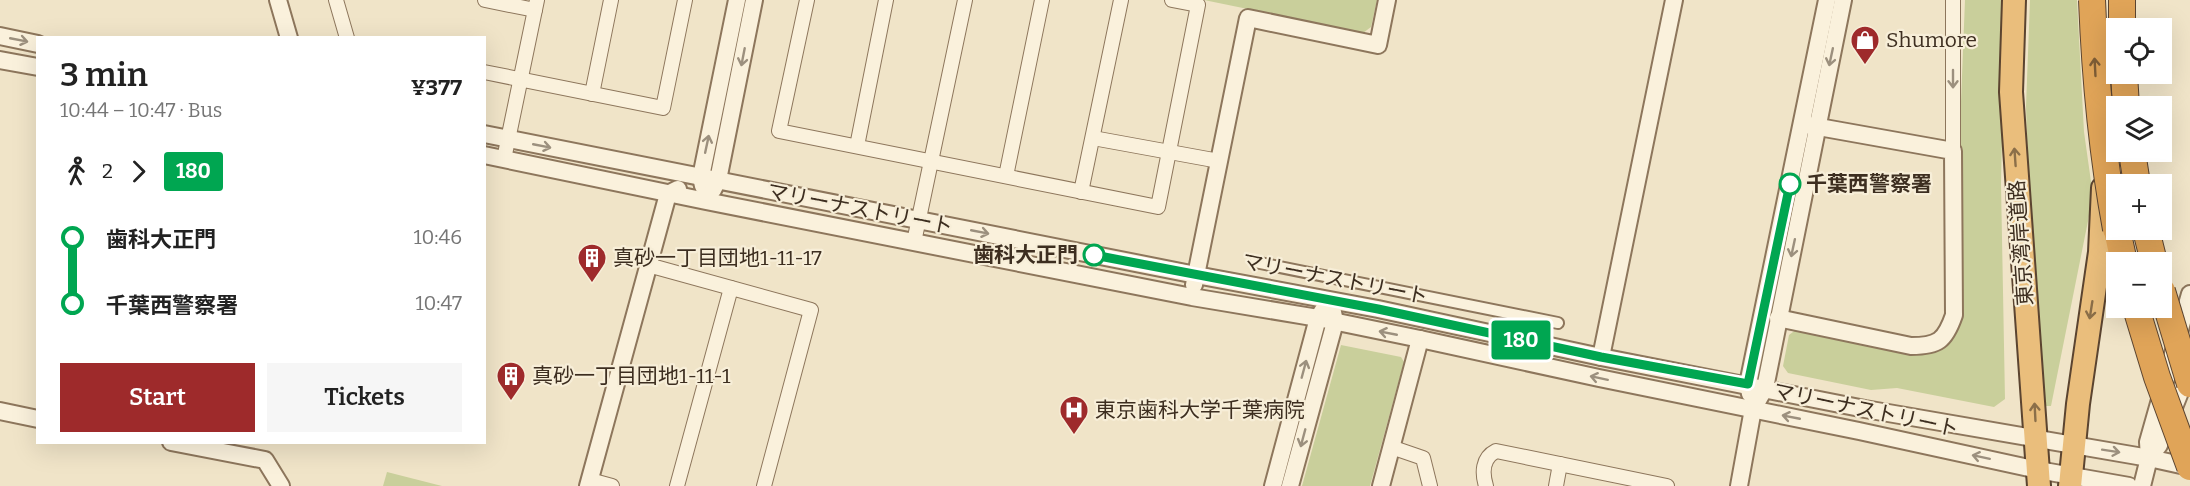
<!DOCTYPE html>
<html lang="en">
<head>
<meta charset="utf-8">
<style>
	body { margin:0; font-family:Bitter,"Noto Sans JP",serif; background:#f6f6f6; color:#222; height:100vh; display:flex; flex-direction:column; font-size:22px; white-space:nowrap }
	* { box-sizing:border-box; margin:0 }
	p { font-size:20px; color:#767676 }
	.icon { flex:none; width:33px; height:33px; fill:none; stroke:currentColor; stroke-width:2; stroke-linecap:round; stroke-linejoin:round }
	.map { position:relative; flex:1; overflow:hidden }
	.side { position:absolute; left:36px; top:36px; width:450px; height:408px; display:flex; flex-direction:column; background:#fff; border-radius:0px; box-shadow:0 6px 24px #0002 }
	.side>* { flex:none }
	.badge { padding:0 12px; border-radius:4px; font-size:21px; line-height:39px }
	.buttons { position:absolute; left:2106px; top:18px; display:grid; gap:12px }
	.buttons a { display:grid; place-items:center; width:66px; height:66px; border-radius:0px; background:#fff; box-shadow:0 6px 24px #0002; font-size:30px }
	.map>.badge { position:absolute; translate:-50% -50%; box-shadow:0 0 0 3px #fff }
	.legs { display:flex; align-items:center; gap:9px; height:66px; padding:0 24px; font-size:20px }
	.legs p { margin-inline-start:auto }
	.head { display:flex; align-items:center; justify-content:space-between; height:102px; padding:0 24px }
	h1 { font-size:33px; font-weight:600; line-height:45px }
	.button { display:flex; gap:12px; margin-top:auto; padding:12px 24px }
	.button a { flex:1; height:69px; border-radius:0px; background:#9e2a2b; color:#fff; font-size:24px; font-weight:600; line-height:69px; text-align:center }
	.button a+a { background:#f6f6f6; color:#222 }
	ul { padding:0 24px; list-style:none }
	li { display:flex; align-items:center; gap:21px; height:66px; font-size:22px }
	li i { display:grid; place-items:center; width:9px; height:100%; margin:0 8px; background:currentColor }
	li i::after { content:''; width:15px; height:15px; margin:-8px; border:4px solid; border-radius:50%; background:#fff }
	li p { margin-inline-start:auto }
	li:first-child i { background:linear-gradient(#0000 50%,currentColor 0) }
	li:last-child i { background:linear-gradient(currentColor 50%,#0000 0) }
	.map>svg:first-child { display:block }
</style>
</head>
<body>
<div class="map">
<svg width="2190" height="486" viewBox="0 0 2190 486">
	<rect width="100%" height="100%" fill="#f0e4c8"/>
	<g fill="#c9cf9b">
		<path d="M1204,0H1377L1371,27L1363,33Z"/>
		<path d="M1965,0H2005L2001,184L2005,399L1994,407L1897,388L1871,390L1788,373L1783,366L1789,335L1797,329L1918,355C1941,353 1956,336 1962,314L1959,152Z"/>
		<path d="M2030,0H2077L2084,132L2093,196L2051,406H2045L2028,170L2026,106Z"/>
		<path d="M1341,345L1401,357L1404,362L1370,486H1302Z"/>
		<path d="M387,472L442,486H383Z"/>
	</g>
	<g fill="none" stroke-linecap="round" stroke-linejoin="round">
		<g stroke="#8d765c" stroke-width="14">
			<path id="pedestrian" d="M1255,262L1558,323"/>
		</g>
		<g stroke="#8d765c" stroke-width="16">
			<g id="minor">
				<path d="M336,0L347,38"/>
				<path d="M485,0L535,10"/>
				<path d="M807,0L779,131L1158,207L1198,5L1172,0"/>
				<path d="M484,72L663,108L685,0"/>
				<path d="M592,94L611,0"/>
				<path d="M1093,138L1219,161"/>
				<path d="M857,146L886,0"/>
				<path d="M1953,151V0"/>
				<path d="M504,159L537,0"/>
				<path d="M1006,176L1042,0"/>
				<path d="M1081,192L1121,0"/>
				<path d="M914,242L965,0"/>
				<path d="M648,265L811,310L764,486"/>
				<path d="M1391,447L1423,458L1430,486"/>
				<path d="M590,480L612,486"/>
				<path d="M677,486L731,288"/>
				<path d="M1486,486C1482,473 1482,458 1496,451L1667,486"/>
				<path d="M1556,486L1560,464"/>
			</g>
		</g>
		<g stroke="#8d765c" stroke-width="20">
			<g id="tertiary">
				<path d="M278,0L289,38"/>
				<path d="M0,36L38,44"/>
				<path d="M0,60L38,67"/>
				<path d="M484,134L1196,275L1378,309L1601,357L1865,409L2149,458L2190,467"/>
				<path d="M484,155L706,201L1192,297L1318,318L1420,339L1599,378L1859,431L2038,470L2129,486"/>
				<path d="M703,186L701,177L737,0"/>
				<path d="M713,190L718,180L754,0"/>
				<path d="M1194,285L1248,18L1378,45L1387,0"/>
				<path d="M1778,318L1911,346C1938,346 1945,341 1954,315L1953,151L1802,124"/>
				<path d="M1601,357L1674,0"/>
				<path d="M1750,394L1748,384L1827,0"/>
				<path d="M0,411L38,419"/>
				<path d="M171,442L265,460L281,486"/>
				<path d="M2149,458L2159,445L2188,372"/>
				<path d="M588,486L668,194L678,189"/>
				<path d="M1273,486L1318,318L1323,310"/>
				<path d="M1290,486L1335,322L1333,312"/>
				<path d="M1381,486L1420,339"/>
				<path d="M1739,486L1753,409L1765,388L1843,0"/>
				<path d="M2142,486L2149,458L2148,442L2190,294"/>
			</g>
		</g>
		<g stroke="#5b4430" stroke-width="26">
			<g id="trunk">
				<path d="M2014,0L2011,92L2039,486"/>
				<path d="M2070,486L2078,404L2100,252L2103,188"/>
			</g>
		</g>
		<g stroke="#5b4430" stroke-width="28">
			<g id="motorway">
				<path d="M2122,28V0"/>
				<path d="M2124,74L2126,106"/>
				<path d="M2132,152L2137,184"/>
				<path d="M2117,230L2124,262"/>
				<path d="M2146,230L2154,262"/>
			</g>
		</g>
		<use href="#pedestrian" stroke="#faf1dc" stroke-width="10"/>
		<use href="#minor" stroke="#faf1dc" stroke-width="14"/>
		<use href="#tertiary" stroke="#faf1dc" stroke-width="16"/>
		<use href="#trunk" stroke="#eabe7c" stroke-width="22"/>
		<use href="#motorway" stroke="#e0a458" stroke-width="26"/>
		<g stroke="#5b4430" stroke-width="28" stroke-linecap="butt">
			<g id="motorway-bridge">
				<path d="M2092,0C2095,77 2102,153 2116,229"/>
				<path d="M2162,291L2190,384"/>
				<path d="M2136,308L2157,377L2190,467"/>
			</g>
		</g>
		<use href="#motorway-bridge" stroke="#e0a458" stroke-width="26"/>
	</g>
	<defs><path id="oneway-shaft" d="M-6 0H5M1.5-3L5.5 0L1.5 3" fill="none" stroke-width="1.6" stroke-linecap="round" stroke-linejoin="round" transform="scale(1.5)"/></defs>
	<g stroke="#9c907e">
		<use href="#oneway-shaft" transform="translate(19 40) rotate(11)"/>
		<use href="#oneway-shaft" transform="translate(743 57) rotate(101)"/>
		<use href="#oneway-shaft" transform="translate(1831 57) rotate(102)"/>
		<use href="#oneway-shaft" transform="translate(1953 79) rotate(90)"/>
		<use href="#oneway-shaft" transform="translate(707 144) rotate(-78)"/>
		<use href="#oneway-shaft" transform="translate(542 146) rotate(11)"/>
		<use href="#oneway-shaft" transform="translate(980 232) rotate(11)"/>
		<use href="#oneway-shaft" transform="translate(1793 248) rotate(102)"/>
		<use href="#oneway-shaft" transform="translate(1388 333) rotate(-169)"/>
		<use href="#oneway-shaft" transform="translate(1304 369) rotate(-75)"/>
		<use href="#oneway-shaft" transform="translate(1599 378) rotate(-168)"/>
		<use href="#oneway-shaft" transform="translate(1791 417) rotate(-169)"/>
		<use href="#oneway-shaft" transform="translate(1303 438) rotate(105)"/>
		<use href="#oneway-shaft" transform="translate(2111 451) rotate(9)"/>
		<use href="#oneway-shaft" transform="translate(1981 457) rotate(-168)"/>
	</g>
	<use stroke="#7e5d36" href="#oneway-shaft" transform="translate(2095 67) rotate(-93)"/>
	<g stroke="#8b6f49">
		<use href="#oneway-shaft" transform="translate(2015 157) rotate(-94)"/>
		<use href="#oneway-shaft" transform="translate(2091 310) rotate(99)"/>
		<use href="#oneway-shaft" transform="translate(2035 412) rotate(-93)"/>
	</g>
	<g fill="none" stroke-linecap="round" stroke-linejoin="round">
		<g stroke="#fff" stroke-width="14">
			<path id="line-1" d="M1094,255L1378,309L1601,357L1748,384L1790,184"/>
		</g>
		<use href="#line-1" stroke="#00a651" stroke-width="9"/>
	</g>
	<defs>
		<g id="shop-pin" transform="scale(1.5)"><path d="M0 17L-7.5 6A9.5 9.5 0 1 1 7.5 6Z" fill="#9e2a2b" stroke="#f7eed8"/><path d="M-5-2.5h2.3a2.7 3.5 0 0 1 5.4 0H5L5.5 6h-11ZM-1.5-2.5h3a1.5 2.3 0 0 0-3 0Z" fill="#fff"/></g>
		<g id="building-pin" transform="scale(1.5)"><path d="M0 17L-7.5 6A9.5 9.5 0 1 1 7.5 6Z" fill="#9e2a2b" stroke="#f7eed8"/><path d="M-4-6H4V6H1V3H-1V6H-4ZM-2.5-4.3h1.7v1.8h-1.7ZM.8-4.3h1.7v1.8H.8ZM-2.5-1h1.7V.8h-1.7ZM.8-1h1.7V.8H.8Z" fill="#fff"/></g>
		<g id="hospital-pin" transform="scale(1.5)"><path d="M0 17L-7.5 6A9.5 9.5 0 1 1 7.5 6Z" fill="#9e2a2b" stroke="#f7eed8"/><path d="M-5-5h3v3.5h4V-5h3V5h-3V1.5h-4V5h-3Z" fill="#fff"/></g>
	</defs>
	<g fill-rule="evenodd">
		<use href="#shop-pin" x="1865" y="40"/>
		<use href="#building-pin" x="592" y="258"/>
		<use href="#building-pin" x="511" y="376"/>
		<use href="#hospital-pin" x="1074" y="410"/>
	</g>
	<g fill="#fff" stroke="#00a651" stroke-width="3">
		<circle cx="1790" cy="184" r="10"/>
		<circle cx="1094" cy="255" r="10"/>
	</g>
	<g text-anchor="middle" dominant-baseline="central" stroke-width="4.5" stroke-linejoin="round" paint-order="stroke">
		<g font-size="21" fill="#3d2e20" stroke="#f7eed8" text-anchor="start">
			<text x="1886" y="40">Shumore</text>
			<text x="613" y="258">真砂一丁目団地1-11-17</text>
			<text x="532" y="376">真砂一丁目団地1-11-1</text>
			<text x="1095" y="410">東京歯科大学千葉病院</text>
		</g>
		<g font-size="21" font-weight="bold" fill="#3d2e20" stroke="#f7eed8" text-anchor="start">
			<text x="1806" y="184">千葉西警察署</text>
			<text x="1078" y="255" text-anchor="end">歯科大正門</text>
		</g>
		<g font-size="21" fill="#3d2e20" stroke="#f7eed8">
			<text transform="translate(860 209) rotate(11)">マリーナストリート</text>
			<text transform="translate(2021 243) rotate(-94)">東京湾岸道路</text>
			<text transform="translate(1335 279) rotate(11)">マリーナストリート</text>
			<text transform="translate(1866 410) rotate(12)">マリーナストリート</text>
		</g>
	</g>
</svg>
<div class="buttons">
<a><svg class="icon" aria-label="locate" viewBox="0 0 24 24"><circle cx="12" cy="12" r="6"/><path d="M12 2v4M12 18v4M2 12h4M18 12h4"/></svg></a>
<a><svg class="icon" aria-label="layers" viewBox="0 0 24 24"><path d="M12 4l9 5-9 5-9-5zM3 14l9 5 9-5"/></svg></a>
<a>+</a>
<a>−</a>
</div>
<b class="badge" style="left:1521px;top:340px;background:#00a651;color:#fff">180</b>
<section class="side">
<div class="head"><div><h1>3 min</h1><p>10:44 – 10:47 · Bus</p></div><b>¥377</b></div>
<div class="legs"><svg class="icon" aria-label="walk" viewBox="0 0 24 24"><circle cx="13" cy="4" r="2"/><path d="M13 8l-2 6 4 7M11 14l-3 7M7 12l3-4h3l4 4"/></svg>2<svg class="icon" aria-label="forward" viewBox="0 0 24 24"><path d="M9 5l7 7-7 7"/></svg><b class="badge" style="background:#00a651;color:#fff">180</b></div>
<ul>
<li><i style="color:#00a651"></i><b>歯科大正門</b><p>10:46</p></li>
<li><i style="color:#00a651"></i><b>千葉西警察署</b><p>10:47</p></li>
</ul>
<div class="button"><a>Start</a><a>Tickets</a></div>
</section>
</div>
</body>
</html>
